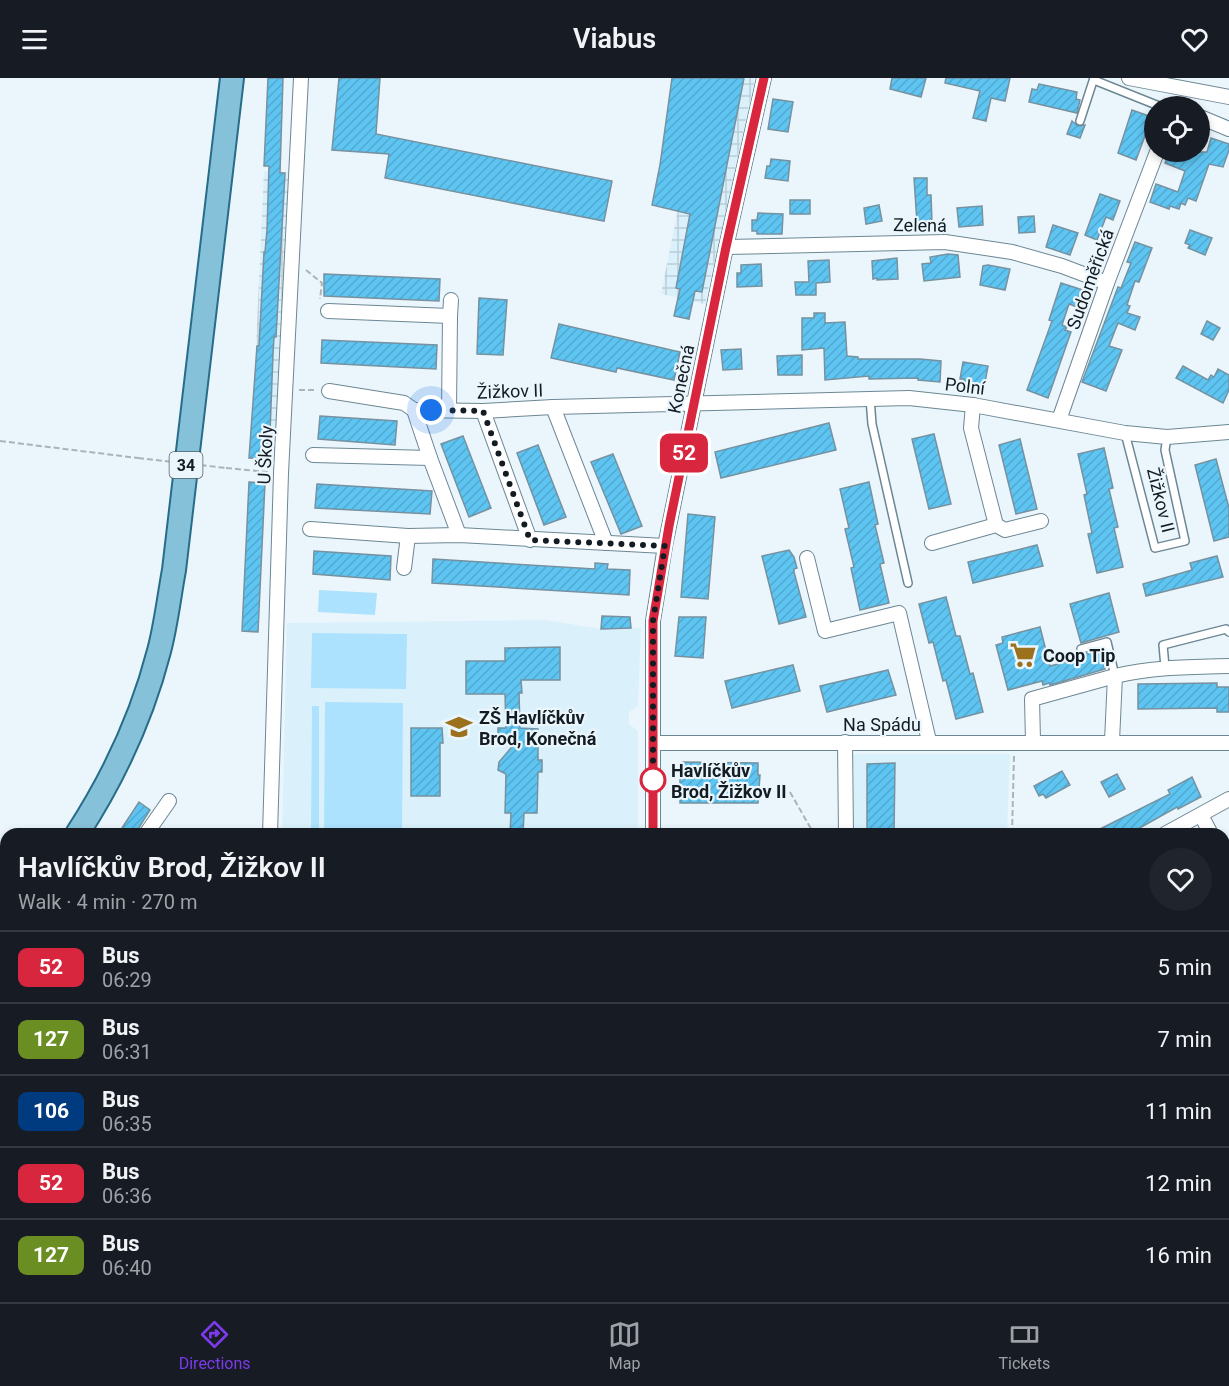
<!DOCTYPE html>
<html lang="en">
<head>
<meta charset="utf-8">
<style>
	body { margin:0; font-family:Roboto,sans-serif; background:#20242c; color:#f1f3f6; height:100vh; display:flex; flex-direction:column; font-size:22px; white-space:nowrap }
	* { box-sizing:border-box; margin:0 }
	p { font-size:20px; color:#9ea1a6 }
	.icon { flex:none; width:33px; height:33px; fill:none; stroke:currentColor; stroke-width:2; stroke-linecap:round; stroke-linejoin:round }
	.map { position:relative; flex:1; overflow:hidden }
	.side { position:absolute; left:0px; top:750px; width:1230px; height:474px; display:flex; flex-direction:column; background:#171b24; border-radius:18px 18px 0 0; box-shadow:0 3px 9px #0003 }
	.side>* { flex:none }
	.badge { padding:0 12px; border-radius:9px; font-size:21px; line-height:39px }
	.tools { position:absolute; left:1144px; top:18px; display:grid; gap:12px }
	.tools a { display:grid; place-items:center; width:66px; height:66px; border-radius:50%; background:#171b24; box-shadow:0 3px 9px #0003; font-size:30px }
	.you { position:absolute; width:30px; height:30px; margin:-15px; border:4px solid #fff; border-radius:50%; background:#1a73e8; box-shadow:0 0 0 9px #1a73e833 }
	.map>.badge { position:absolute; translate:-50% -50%; box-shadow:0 0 0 3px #fff }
	.round { display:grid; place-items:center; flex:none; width:63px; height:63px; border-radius:32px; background:#20242c }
	.overview { display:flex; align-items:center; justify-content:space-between; height:102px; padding:0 18px }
	h1 { font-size:28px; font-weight:600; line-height:45px }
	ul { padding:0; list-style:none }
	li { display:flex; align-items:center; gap:18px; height:72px; padding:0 18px; border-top:2px solid #363941 }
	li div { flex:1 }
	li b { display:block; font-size:22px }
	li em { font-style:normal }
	li .badge { min-width:66px; font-weight:700; text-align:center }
	header { display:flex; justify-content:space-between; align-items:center; height:78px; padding:0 18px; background:#171b24; font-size:27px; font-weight:600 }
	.dock { display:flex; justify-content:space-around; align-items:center; height:84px; border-top:2px solid #363941; background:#171b24; font-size:16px; color:#9ea1a6 }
	.dock a { display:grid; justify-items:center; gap:3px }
	.dock .selected { color:#7c3aed }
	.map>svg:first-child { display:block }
</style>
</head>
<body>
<header><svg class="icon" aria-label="menu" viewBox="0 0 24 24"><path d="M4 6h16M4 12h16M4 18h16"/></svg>Viabus<svg class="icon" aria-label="heart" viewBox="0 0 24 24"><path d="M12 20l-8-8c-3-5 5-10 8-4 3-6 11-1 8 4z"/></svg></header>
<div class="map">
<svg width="1229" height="1224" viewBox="0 0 1229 1224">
	<defs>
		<pattern id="industrial-grid" width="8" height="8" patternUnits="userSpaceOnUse" patternTransform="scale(1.5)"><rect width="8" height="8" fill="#daf1fc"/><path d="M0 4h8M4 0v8" fill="none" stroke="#baced8"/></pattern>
		<pattern id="building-hatch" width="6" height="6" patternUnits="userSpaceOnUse" patternTransform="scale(1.5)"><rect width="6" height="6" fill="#5ec5f2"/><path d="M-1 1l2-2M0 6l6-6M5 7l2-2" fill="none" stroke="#51a9cf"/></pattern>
	</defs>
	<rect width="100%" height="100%" fill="#ebf6fc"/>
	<g fill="#daf1fc">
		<path d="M546,542L601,551L641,550L638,628L629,634V646L638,653V756H282L287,545Z"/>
		<path d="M853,676H1010L1007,756H854Z"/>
	</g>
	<g fill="url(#industrial-grid)">
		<path d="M704,0H755L705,226L661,216Z"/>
		<path d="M264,93L290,94L277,357L252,356Z"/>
	</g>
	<g fill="#ace2fd">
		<path d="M319,512L377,515L375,537L318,534Z"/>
		<path d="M312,555L407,556L406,611L311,610Z"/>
		<path d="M325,624L403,625L402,756H324Z"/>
		<path d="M312,628H319V756H311Z"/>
	</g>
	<g fill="url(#building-hatch)" stroke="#76919f" stroke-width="1.5">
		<path d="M268,0H283L280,95H285L276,259H274L273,276L269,381L249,380L257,268H259L264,174H265L267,152L269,88H264Z"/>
		<path d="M339,0H380L376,56L612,103L604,143L385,100L389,76L332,72Z"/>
		<path d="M672,0H744L702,214L695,213L689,241L674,238L680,211L676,210L690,136L652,127L660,87Z"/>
		<path d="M892,0H926L921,19L890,11Z"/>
		<path d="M946,0H1010L1005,23L991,20L986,43L973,40L980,13L945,5Z"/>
		<path d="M1039,6L1077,14L1076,21L1080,22L1077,35L1029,24L1032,11L1037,12Z"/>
		<path d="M773,21L793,24L788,54L768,51Z"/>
		<path d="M1132,32L1152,39L1136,82L1118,75Z"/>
		<path d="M1072,43L1078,48L1085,47L1080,60L1067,56Z"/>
		<path d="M1211,60L1229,66V72L1223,89L1209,86L1196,123L1188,120L1185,127L1181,125L1179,131L1170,128L1169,131L1150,124L1156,106L1178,114L1185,93L1165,85L1169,74H1207Z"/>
		<path d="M771,81L790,83L788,103L765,100L767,88H770Z"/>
		<path d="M914,100H927V117H931L932,144L917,145Z"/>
		<path d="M1100,116L1120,123L1113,142L1106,139L1097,162L1085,157Z"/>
		<rect x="790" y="122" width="20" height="14"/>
		<path d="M879,127L882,143L866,146L864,130Z"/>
		<path d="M982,128L983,147L959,149L957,130Z"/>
		<path d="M758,135L783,136L782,156H757V153H752V142H757Z"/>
		<path d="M1034,138L1035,154L1019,155L1018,139Z"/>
		<path d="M1053,147L1078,155L1070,177L1046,169Z"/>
		<path d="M1190,152L1212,160L1205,177L1188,170L1190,167L1185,165Z"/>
		<path d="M1135,164L1152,170L1139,204L1135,203L1127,227L1130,228L1127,235L1140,239L1135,252L1118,245L1109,268L1122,272L1106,313L1082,304L1118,209L1121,210L1131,185L1127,184Z"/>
		<path d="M948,176L958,177L960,199L924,203L922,186L931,185L930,179Z"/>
		<path d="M897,180L898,201L877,202V200L873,201L872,183Z"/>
		<path d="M829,182L830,204L816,205V217H796L795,204H809L808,183Z"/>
		<path d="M761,186L762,208L737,209V195H741V187Z"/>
		<path d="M988,187L1010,191L1005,212L980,207L983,188Z"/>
		<path d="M324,196L440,201L439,223L324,218Z"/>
		<path d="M1061,205L1086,213L1080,230L1069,226L1062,247L1067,249L1065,252L1071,254L1048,320L1027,312L1052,243L1049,242Z"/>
		<path d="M479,220L507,222L503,277L477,276Z"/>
		<path d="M814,235H825V245L845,244L847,278L858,279V281H920L941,283L940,304L918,302V300L869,301V298L825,302L824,270L802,272V240H814Z"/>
		<path d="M1207,243L1220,250L1213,262L1201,256Z"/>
		<path d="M559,246L680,274L674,302L617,290L616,294L551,280Z"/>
		<path d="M322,262L437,267L436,291L321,285Z"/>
		<path d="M741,271L742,291L723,292L721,272Z"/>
		<path d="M802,277V297H778L777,278Z"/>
		<path d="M963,284L988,288L984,310L963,307L964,301H960Z"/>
		<path d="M1183,288L1208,302L1211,297L1214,299L1218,291L1229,297V312L1223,325L1176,300Z"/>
		<path d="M320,338L397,343L395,367L318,361Z"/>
		<path d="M829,345L836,372L721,400L715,374Z"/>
		<path d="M934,356L951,426L929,431L912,361Z"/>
		<path d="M463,358L491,430L469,439L441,366Z"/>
		<path d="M1020,361L1037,431L1016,436L999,367Z"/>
		<path d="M538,367L566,439L544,447L517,375Z"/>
		<path d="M1104,370L1113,410L1109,411L1118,449L1114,450L1123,489L1097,495L1088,456L1092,455L1084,417L1087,416L1078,376Z"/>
		<path d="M613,376L642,448L621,456L591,384Z"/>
		<path d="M1216,381L1229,430V459L1214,463L1195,387Z"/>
		<path d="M249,404L265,405L258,554L242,553Z"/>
		<path d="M869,404L878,446L875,447L884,485L880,486L889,525L860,532L851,490L854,489L845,451L849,450L840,411Z"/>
		<path d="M317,406L432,413L430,436L315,430Z"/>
		<path d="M688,436L715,439L708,521L681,519Z"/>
		<path d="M1037,467L1043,488L973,505L968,484Z"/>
		<path d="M789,472L794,479L797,490L794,491V494L806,539L779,546L762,478Z"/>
		<path d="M314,473L391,478L390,502L313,496Z"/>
		<path d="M1217,478L1223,499L1146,518L1143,506L1192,492L1190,485Z"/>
		<path d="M433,481L595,491V485L608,486L607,491L630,492L629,517L432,505Z"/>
		<path d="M1109,515L1119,554L1081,565L1070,526Z"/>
		<path d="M946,519L956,558H960L970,596L973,595L983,634L956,641L946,602L943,603L933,564L929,565L919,526Z"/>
		<path d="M602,538L630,539L631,550L601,551Z"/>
		<path d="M679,539H706L703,580L675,578Z"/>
		<path d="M1040,549L1050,588L1085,579L1084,576L1101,572L1105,591L1050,607L1049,605L1043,607L1042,603L1008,612L996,567L1003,565L1002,559Z"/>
		<path d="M560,569V602H521L522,615H519L520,650L538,651V682H542V694H538L537,735H524L523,756H510L511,735H505L506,696L498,692L499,684L517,663L498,664V650H506L505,616H466V583H505V570Z"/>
		<path d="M793,587L800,613L732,630L725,603Z"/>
		<path d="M888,592L896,617L827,634L820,608Z"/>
		<path d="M1217,605V609H1229V634H1217V630L1138,631V606Z"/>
		<path d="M411,650H442L443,665H440V718H411Z"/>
		<path d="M683,684L758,685V697H760L758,725H680V688Z"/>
		<path d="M895,685L894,756H867V686Z"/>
		<path d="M1062,693L1070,707L1046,720L1043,716L1039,718L1034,708Z"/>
		<path d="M1117,696L1125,711L1109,719L1101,704Z"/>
		<path d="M1192,699L1201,719L1178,731L1177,729L1129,756H1090L1170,716L1168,712Z"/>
		<path d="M139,724L150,732L135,756H118Z"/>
	</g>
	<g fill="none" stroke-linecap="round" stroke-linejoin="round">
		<g stroke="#6c8794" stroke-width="10">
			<g id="service">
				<path d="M1094,2L1159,28"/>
				<path d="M1080,43L1094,0"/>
				<path d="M870,320L872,346L908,505"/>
				<path d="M1125,355L1155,470L1185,463L1165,372L1167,359"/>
				<path d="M1081,571L1107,564L1115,598"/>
				<path d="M1165,589L1163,567L1226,551L1229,554"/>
				<path d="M528,1218L529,1224"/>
			</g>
		</g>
		<g stroke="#6c8794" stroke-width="16">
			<g id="minor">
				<path d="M1129,0L1229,19"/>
				<path d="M1200,39L1229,51"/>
				<path d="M726,169L945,164L1012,174L1062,188L1107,205"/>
				<path d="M328,233L450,238L449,332"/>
				<path d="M450,238L451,222"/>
				<path d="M329,313L404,325L414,332L483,333L553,329L909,320L973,327L1125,355L1167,359L1229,354"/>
				<path d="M973,327L971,350L996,447"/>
				<path d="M553,329L606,465"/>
				<path d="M414,332L430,380L459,457"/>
				<path d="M483,333L530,462"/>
				<path d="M1059,342L1107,205L1157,74"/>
				<path d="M313,377L430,380"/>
				<path d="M310,451L408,458L459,457L665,468"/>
				<path d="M932,465L996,447L1005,452L1041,443"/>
				<path d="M807,480L825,553L899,535L929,663"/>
				<path d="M404,490L408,458"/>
				<path d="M1033,663L1032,621L1115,598"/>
				<path d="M1112,663L1115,598C1153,589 1190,589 1229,588"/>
				<path d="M845,664L846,756"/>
				<path d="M653,665H1229"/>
				<path d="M1201,737L1211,756"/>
				<path d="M146,756L169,723"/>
				<path d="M270,756L281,395L301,0"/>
				<path d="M653,756V543L665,468L726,169L764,0"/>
				<path d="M1165,756L1229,721"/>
				<path d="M1224,781L1229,790"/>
				<path d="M0,924L6,919"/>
				<path d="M1224,933L1229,935"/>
				<path d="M1224,1092L1229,1108"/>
				<path d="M496,1218V1224"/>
				<path d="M661,1218V1224"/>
				<path d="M833,1218L834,1224"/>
				<path d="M994,1218L996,1224"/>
				<path d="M1130,1218L1132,1224"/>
				<path d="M300,1224V1218"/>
			</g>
		</g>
		<g stroke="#276c88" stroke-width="26">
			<g id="primary">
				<path d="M77,756C114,699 142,639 159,573C166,547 169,519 174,492L232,0"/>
				<path d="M0,844L6,839"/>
			</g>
		</g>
		<g stroke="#a9b4ba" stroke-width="2" stroke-dasharray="6 3" stroke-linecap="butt">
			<path d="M306,192L322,205L320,221"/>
			<path d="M299,312H315"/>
			<path d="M0,363L138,380"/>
			<path d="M226,390L268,394"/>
			<path d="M790,714L814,756"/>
			<path d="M1012,756L1014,678"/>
		</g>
		<use href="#service" stroke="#fff" stroke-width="7"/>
		<use href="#minor" stroke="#fff" stroke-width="14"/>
		<use href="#primary" stroke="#85c1d9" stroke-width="22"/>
		<path stroke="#a9b4ba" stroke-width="2" stroke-dasharray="6 3" stroke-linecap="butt" d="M138,380L226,390"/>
	</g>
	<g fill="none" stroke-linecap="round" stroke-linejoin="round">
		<g stroke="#fff" stroke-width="14">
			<path id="line" d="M653,756V543L669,448L726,169L764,0"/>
		</g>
		<use href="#line" stroke="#d7263d" stroke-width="9"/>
		<path stroke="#121c22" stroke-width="6" stroke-dasharray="0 10.8" d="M431,332L483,333L530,462L665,468L653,543V710V702"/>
	</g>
	<defs>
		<g id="supermarket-bare" transform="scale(2.07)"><path d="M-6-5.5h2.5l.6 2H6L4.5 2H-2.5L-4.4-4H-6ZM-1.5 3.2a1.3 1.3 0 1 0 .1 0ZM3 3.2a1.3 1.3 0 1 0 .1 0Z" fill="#9b711e" stroke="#ebf6fc" stroke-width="2.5" paint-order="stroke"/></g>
		<g id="school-bare" transform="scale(2.07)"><path d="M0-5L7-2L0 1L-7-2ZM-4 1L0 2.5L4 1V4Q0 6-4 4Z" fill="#9b711e" stroke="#ebf6fc" stroke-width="2.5" paint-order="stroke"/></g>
	</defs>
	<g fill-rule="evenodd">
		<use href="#supermarket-bare" x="1023" y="577"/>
		<use href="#school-bare" x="459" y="649"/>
	</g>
	<circle fill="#fff" stroke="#d7263d" stroke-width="3" cx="653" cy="702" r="12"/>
	<g text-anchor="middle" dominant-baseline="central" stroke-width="4.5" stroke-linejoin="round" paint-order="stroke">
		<rect fill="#ebf6fc" stroke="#535d63" stroke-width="1.5" x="169.5" y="374" width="33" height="26" rx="4.5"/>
		<g font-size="16" font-weight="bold" fill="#121c22">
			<text x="186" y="387">34</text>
		</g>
		<g font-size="18" fill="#121c22" stroke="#ebf6fc">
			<text transform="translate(920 147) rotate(1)">Zelená</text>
			<text transform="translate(1090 201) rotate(-70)">Sudoměřická</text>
			<text transform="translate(681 301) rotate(-78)">Konečná</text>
			<text transform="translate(965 308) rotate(7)">Polní</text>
			<text transform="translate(510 313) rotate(-2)">Žižkov II</text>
			<text transform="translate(265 377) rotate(-87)">U Školy</text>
			<text transform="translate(1161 422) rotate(76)">Žižkov II</text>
			<text x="882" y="646">Na Spádu</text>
		</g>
		<g font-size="18" font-weight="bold" fill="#121c22" stroke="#ebf6fc" text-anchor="start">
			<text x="1043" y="577">Coop Tip</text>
			<text x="479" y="639">ZŠ Havlíčkův<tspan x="479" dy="21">Brod, Konečná</tspan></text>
		</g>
		<g font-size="18" font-weight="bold" fill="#121c22" stroke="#ebf6fc" text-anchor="start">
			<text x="671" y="692">Havlíčkův<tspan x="671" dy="21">Brod, Žižkov II</tspan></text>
		</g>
	</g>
</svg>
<div class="tools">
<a><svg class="icon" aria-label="locate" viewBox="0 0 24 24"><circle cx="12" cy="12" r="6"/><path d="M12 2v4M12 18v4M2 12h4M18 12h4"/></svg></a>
</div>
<div class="you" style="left:431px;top:332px"></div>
<b class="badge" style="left:684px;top:375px;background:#d7263d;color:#fff">52</b>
<section class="side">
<div class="overview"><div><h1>Havlíčkův Brod, Žižkov II</h1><p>Walk · 4 min · 270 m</p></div><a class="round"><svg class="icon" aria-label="heart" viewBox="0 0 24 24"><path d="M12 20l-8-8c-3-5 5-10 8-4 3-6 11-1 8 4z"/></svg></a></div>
<ul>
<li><span class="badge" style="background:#d7263d;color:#fff">52</span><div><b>Bus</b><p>06:29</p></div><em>5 min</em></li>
<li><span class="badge" style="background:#6b8e23;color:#fff">127</span><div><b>Bus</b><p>06:31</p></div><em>7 min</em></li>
<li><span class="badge" style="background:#003b80;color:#fff">106</span><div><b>Bus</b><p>06:35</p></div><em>11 min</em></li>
<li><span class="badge" style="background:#d7263d;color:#fff">52</span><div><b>Bus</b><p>06:36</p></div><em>12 min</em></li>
<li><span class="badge" style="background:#6b8e23;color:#fff">127</span><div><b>Bus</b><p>06:40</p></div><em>16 min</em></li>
</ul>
</section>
</div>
<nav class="dock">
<a class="selected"><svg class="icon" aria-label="directions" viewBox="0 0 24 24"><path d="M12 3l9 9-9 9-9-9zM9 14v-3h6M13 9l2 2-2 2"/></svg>Directions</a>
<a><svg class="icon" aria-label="map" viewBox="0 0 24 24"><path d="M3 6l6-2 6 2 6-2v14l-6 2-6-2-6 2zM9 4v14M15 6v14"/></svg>Map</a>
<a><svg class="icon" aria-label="tickets" viewBox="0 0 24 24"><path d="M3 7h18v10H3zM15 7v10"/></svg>Tickets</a>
</nav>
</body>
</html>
